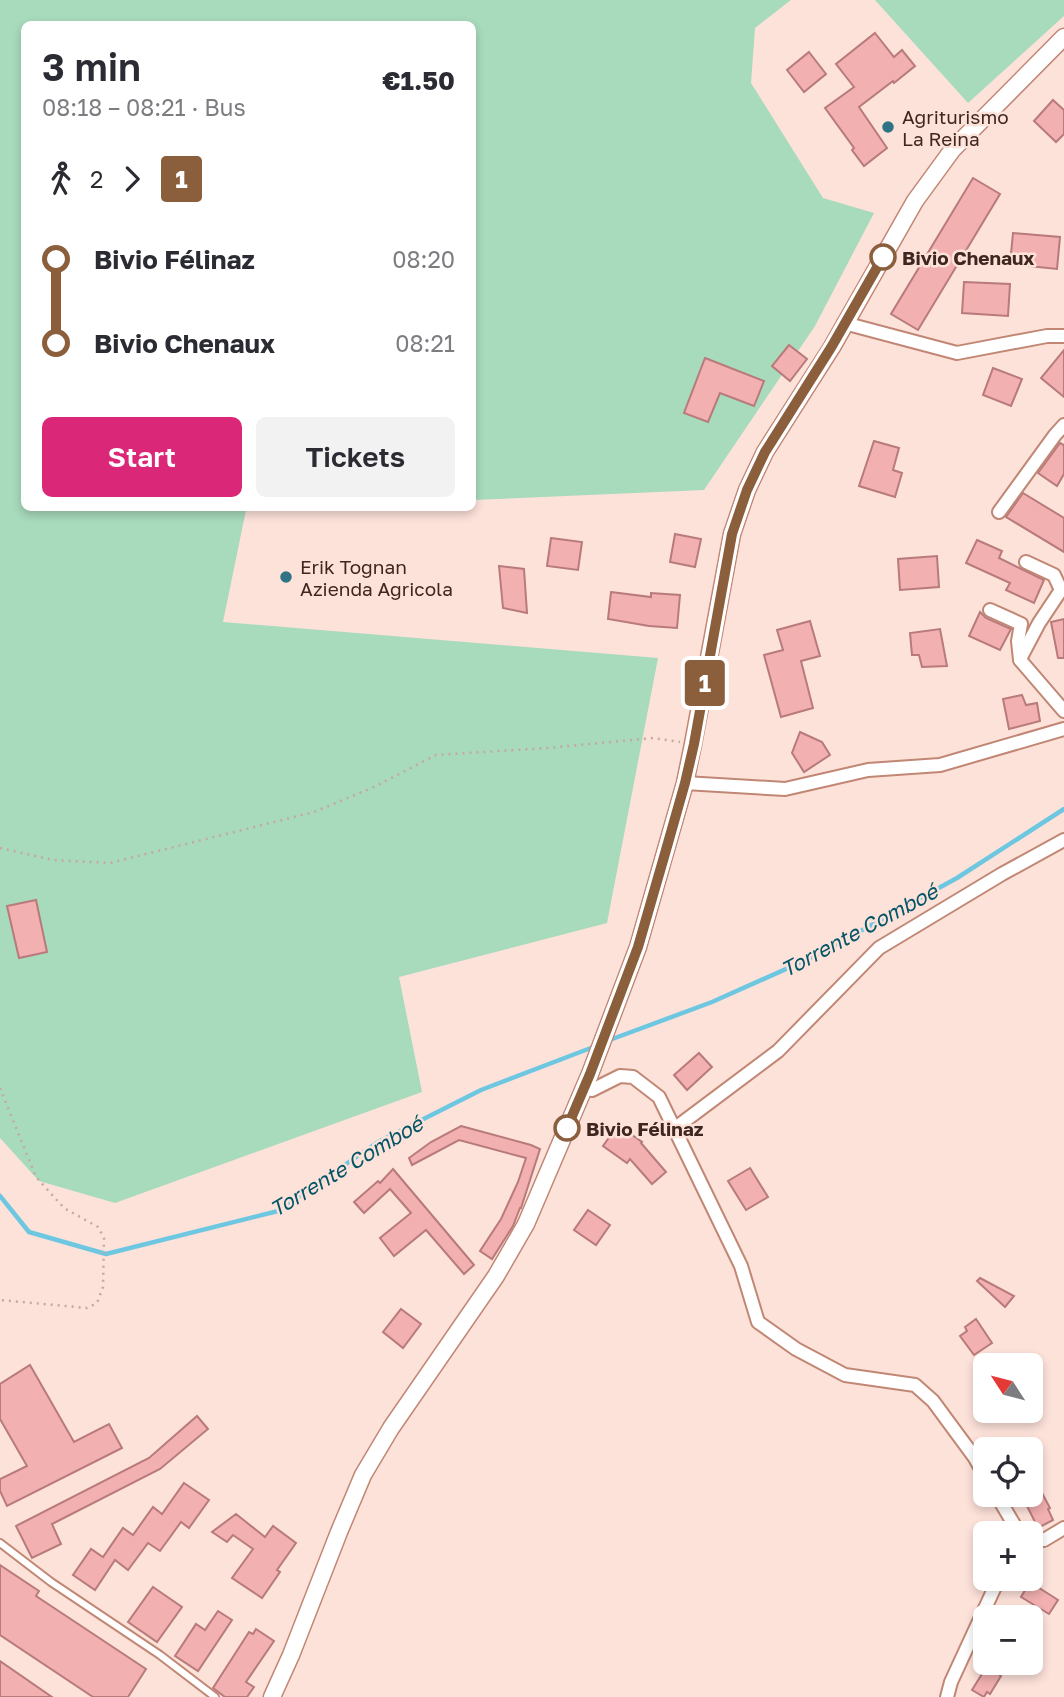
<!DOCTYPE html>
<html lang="en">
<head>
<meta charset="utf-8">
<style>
	body { margin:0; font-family:"Golos Text",sans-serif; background:#f2f2f3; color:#2b2b33; height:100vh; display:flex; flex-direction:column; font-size:26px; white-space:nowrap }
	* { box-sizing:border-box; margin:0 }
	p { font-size:23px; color:#7c7c81 }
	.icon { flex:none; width:38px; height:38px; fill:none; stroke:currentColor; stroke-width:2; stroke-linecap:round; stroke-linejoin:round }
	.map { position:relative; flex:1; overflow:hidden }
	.sheet { position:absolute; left:21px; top:21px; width:455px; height:490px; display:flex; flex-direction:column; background:#fff; border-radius:10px; box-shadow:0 4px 10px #0003 }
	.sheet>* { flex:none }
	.badge { padding:0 14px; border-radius:5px; font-size:24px; line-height:46px }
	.needle { width:46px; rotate:306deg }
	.fabs { position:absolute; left:973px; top:1353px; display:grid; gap:14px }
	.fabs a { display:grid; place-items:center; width:70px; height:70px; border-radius:10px; background:#fff; box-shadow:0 4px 10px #0003; font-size:35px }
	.map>.badge { position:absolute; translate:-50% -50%; box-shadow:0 0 0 4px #fff }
	.legs { display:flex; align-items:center; gap:10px; height:77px; padding:0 21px; font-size:23px }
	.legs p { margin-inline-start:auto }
	.headline { display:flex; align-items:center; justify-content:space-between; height:119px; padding:0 21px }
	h1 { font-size:38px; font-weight:600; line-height:52px }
	.primary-button { display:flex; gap:14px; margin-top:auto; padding:14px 21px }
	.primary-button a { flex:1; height:80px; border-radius:10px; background:#db2777; color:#fff; font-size:28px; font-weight:600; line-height:80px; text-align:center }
	.primary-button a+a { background:#f2f2f3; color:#2b2b33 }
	ul { padding:0 21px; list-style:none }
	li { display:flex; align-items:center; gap:24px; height:84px; font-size:26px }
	li i { display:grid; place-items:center; width:10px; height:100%; margin:0 9px; background:currentColor }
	li i::after { content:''; width:18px; height:18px; margin:-9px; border:5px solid; border-radius:50%; background:#fff }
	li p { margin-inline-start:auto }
	li:first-child i { background:linear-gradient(#0000 50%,currentColor 0) }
	li:last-child i { background:linear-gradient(currentColor 50%,#0000 0) }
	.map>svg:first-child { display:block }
</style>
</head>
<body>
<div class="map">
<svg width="1064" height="1697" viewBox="0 0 1064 1697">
	<rect width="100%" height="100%" fill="#fde2da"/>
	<g fill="#a8dabc">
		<path d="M0,0H791L755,28L751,83L823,198L874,213L815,326L704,490L473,500L472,24H24V508H291L246,510L223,622L658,658L607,923L399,977L422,1092L115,1203L39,1181L0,1138Z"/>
		<path d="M875,0H1064V16L968,103Z"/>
	</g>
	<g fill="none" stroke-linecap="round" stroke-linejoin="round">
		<g stroke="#6ec7e0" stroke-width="4.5">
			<path d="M607,1041L712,1002L815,956L957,878L1064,809"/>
			<path d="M0,1196L29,1232L106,1254L278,1211L378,1142L481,1090L596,1046"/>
		</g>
	</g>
	<g fill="#f2b0b0" stroke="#b87a7b" stroke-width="2">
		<path d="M875,33L894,57L902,50L915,66L894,83L893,81L859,107L887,148L864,166L852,150L854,148L825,108L854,87L836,64Z"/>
		<path d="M809,52L826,74L804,92L787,70Z"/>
		<path d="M1053,100L1064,110V134L1056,142L1034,121Z"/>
		<path d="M973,178L1000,194L918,330L891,314Z"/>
		<path d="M1013,233L1060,237L1057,269L1010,264Z"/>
		<path d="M964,282L1010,284L1008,316L962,313Z"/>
		<path d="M789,345L807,359L790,381L772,366Z"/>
		<path d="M1064,350V397L1041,378Z"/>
		<path d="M705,358L764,381L754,406L720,393L708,422L684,413Z"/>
		<path d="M993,368L1022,379L1011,406L983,395Z"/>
		<path d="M874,441L899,448L893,470L902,473L895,497L859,486Z"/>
		<path d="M1060,443L1064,445V474L1057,486L1038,473Z"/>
		<path d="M1023,493L1064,518V552L1006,517Z"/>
		<path d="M675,534L701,539L695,567L670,562Z"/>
		<path d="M551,538L582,542L578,570L547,566Z"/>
		<path d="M977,540L1002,551L999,558L1044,580L1034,603L1006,590L1010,583L966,563Z"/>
		<path d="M937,556L939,587L900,590L898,559Z"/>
		<path d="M499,566L524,569L527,613L503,608Z"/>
		<path d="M611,592L651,597V593L680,595L677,628L649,626L608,619Z"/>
		<path d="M980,612L986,618L1011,629L1000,650L969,636Z"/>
		<path d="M1064,619V658H1058L1051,622Z"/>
		<path d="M810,621L820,656L801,661L813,708L781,717L764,655L783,650L777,630Z"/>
		<path d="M940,629L947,666L922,667L919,655H912L910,633Z"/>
		<path d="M1022,695L1026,705L1037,703L1040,721L1009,729L1003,699Z"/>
		<path d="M800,732L822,742L830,755L804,772L792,753Z"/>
		<path d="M36,900L47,952L19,958L7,906Z"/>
		<path d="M699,1053L712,1067L687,1090L674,1075Z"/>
		<path d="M618,1125L642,1142L641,1143L666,1172L652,1184L630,1159L627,1163L603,1146Z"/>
		<path d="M461,1126L531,1145L540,1149L521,1208H520L513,1226L492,1259L480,1251L501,1219L518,1182L526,1158L459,1140L412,1165L409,1158L431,1142Z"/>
		<path d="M750,1168L768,1197L746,1210L728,1181Z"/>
		<path d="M393,1169L474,1265L464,1274L426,1230L394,1256L380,1238L411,1213L390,1189L364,1213L354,1202L378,1181L380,1183Z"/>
		<path d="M588,1210L610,1225L596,1245L574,1230Z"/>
		<path d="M980,1278L1014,1296L1005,1307L977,1281Z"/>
		<path d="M401,1309L421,1324L403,1348L383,1332Z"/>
		<path d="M976,1319L992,1343L974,1355L960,1336L967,1331L965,1327Z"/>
		<path d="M30,1365L74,1442L109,1424L122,1448L7,1506L0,1491V1479L27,1466L0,1419V1384Z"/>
		<path d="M197,1416L208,1429L160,1469L52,1524L61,1544L32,1558L16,1526L149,1458Z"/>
		<path d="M184,1483L209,1500L189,1528L181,1522L160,1551L148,1543L128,1570L115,1560L95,1590L73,1575L91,1549L103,1557L123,1528L133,1535L153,1507L162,1514Z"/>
		<path d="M1042,1493L1050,1508L1048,1509L1053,1520L1038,1528L1021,1494H1034L1036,1497Z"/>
		<path d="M236,1514L265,1537L273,1526L296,1543L277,1570L280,1572L262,1598L232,1578L253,1549L233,1535L227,1542L212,1532Z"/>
		<path d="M0,1565L39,1591L36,1596L146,1669L128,1697H93L0,1635Z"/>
		<path d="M1030,1582L1058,1600L1049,1614L1021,1597Z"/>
		<path d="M153,1587L182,1607L157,1642L128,1622Z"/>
		<path d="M218,1611L232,1620L198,1671L175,1656L196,1624L205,1630Z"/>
		<path d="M256,1629L274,1641L246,1682L254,1687L247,1697H225L213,1688L249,1632L253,1634Z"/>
		<path d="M0,1661L52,1697H0Z"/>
		<path d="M987,1666L1001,1676L990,1694L987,1692L984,1697L972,1690Z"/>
	</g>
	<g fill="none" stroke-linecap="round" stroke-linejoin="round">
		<g stroke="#c18774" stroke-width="10">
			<path id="service" d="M0,1543L51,1582L160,1655L215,1697"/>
		</g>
		<g stroke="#c18774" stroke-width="16">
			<g id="minor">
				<path d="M844,323L957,353L1047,336H1064"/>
				<path d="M999,512L1055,435L1064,425"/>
				<path d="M990,610L1021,624L1018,641L1020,660L1064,711"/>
				<path d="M1020,659L1039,623L1061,590L1054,575L1026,562"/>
				<path d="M685,783L785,789L868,770L940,765L1064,729"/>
				<path d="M584,1088L592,1090L620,1076L633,1077L659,1097L741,1266L758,1322L796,1349L845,1375L915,1385L933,1401L975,1458L985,1476"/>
				<path d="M674,1129L778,1051L879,948L1002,874L1064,840"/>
				<path d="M996,1494L1019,1533"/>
				<path d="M1031,1537L1044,1540L1064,1528"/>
				<path d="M947,1697L951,1682L999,1578"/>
			</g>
		</g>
		<g stroke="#c18774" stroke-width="19">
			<path id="secondary" d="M272,1697L291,1655L339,1532L363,1475L391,1428L496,1276L526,1224L590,1074L638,947L685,783L693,744L732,534L747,490L765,452L832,347L915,201L953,149L1064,37"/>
		</g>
		<g stroke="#c3a9a1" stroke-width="2.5" stroke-dasharray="2 5" stroke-linecap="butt">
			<path d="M0,848L53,860L110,863L314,812L374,787L436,755L547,748L653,738L680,742"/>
			<path d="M0,1088L36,1177L64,1208L98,1227L104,1238L103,1287L97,1303L87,1308L0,1300"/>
		</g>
		<use href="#service" stroke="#fff" stroke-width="6"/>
		<use href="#minor" stroke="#fff" stroke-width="12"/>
		<use href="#secondary" stroke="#fff" stroke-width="16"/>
	</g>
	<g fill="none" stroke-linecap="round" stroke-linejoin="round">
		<g stroke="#fff" stroke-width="16">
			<path id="line-1" d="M567,1128L590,1074L638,947L666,850L685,783L694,744L732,534L747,490L765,452L832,346L883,257"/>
		</g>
		<use href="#line-1" stroke="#8b5e3c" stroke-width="10"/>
	</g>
	<g fill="#307385" stroke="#fde2da" stroke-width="2.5">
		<circle cx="888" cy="127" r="7"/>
		<circle cx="286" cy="577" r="7"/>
	</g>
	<g fill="#fff" stroke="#8b5e3c" stroke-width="3.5">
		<circle cx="883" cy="257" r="12"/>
		<circle cx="567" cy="1128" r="12"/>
	</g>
	<g text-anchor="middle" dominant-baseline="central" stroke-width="5" stroke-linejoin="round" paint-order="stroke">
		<g font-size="19" fill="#3f271f" stroke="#fde2da" text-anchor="start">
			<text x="902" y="116">Agriturismo<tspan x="902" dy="22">La Reina</tspan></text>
			<text x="300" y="566">Erik Tognan<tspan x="300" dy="22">Azienda Agricola</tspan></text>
		</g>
		<g font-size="19" font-weight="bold" fill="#3f271f" stroke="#fde2da" text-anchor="start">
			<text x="902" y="257">Bivio Chenaux</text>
			<text x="586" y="1128">Bivio Félinaz</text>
		</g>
		<g font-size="21" font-style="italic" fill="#045566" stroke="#fde2da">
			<text transform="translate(859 930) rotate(-28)">Torrente Comboé</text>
			<text transform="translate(346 1166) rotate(-31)">Torrente Comboé</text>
		</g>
	</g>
</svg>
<div class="fabs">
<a><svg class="needle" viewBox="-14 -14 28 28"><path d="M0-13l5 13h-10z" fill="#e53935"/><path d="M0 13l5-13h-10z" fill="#7c7c81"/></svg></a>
<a><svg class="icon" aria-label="locate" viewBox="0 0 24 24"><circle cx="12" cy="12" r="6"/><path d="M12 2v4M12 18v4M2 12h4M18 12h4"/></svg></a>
<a>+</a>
<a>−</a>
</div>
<b class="badge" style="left:705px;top:683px;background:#8b5e3c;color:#fff">1</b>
<section class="sheet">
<div class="headline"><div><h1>3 min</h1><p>08:18 – 08:21 · Bus</p></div><b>€1.50</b></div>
<div class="legs"><svg class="icon" aria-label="walk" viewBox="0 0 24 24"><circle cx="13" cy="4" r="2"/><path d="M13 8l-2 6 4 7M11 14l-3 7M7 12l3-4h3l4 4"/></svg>2<svg class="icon" aria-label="forward" viewBox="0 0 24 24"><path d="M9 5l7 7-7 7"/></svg><b class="badge" style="background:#8b5e3c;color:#fff">1</b></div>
<ul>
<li><i style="color:#8b5e3c"></i><b>Bivio Félinaz</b><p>08:20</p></li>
<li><i style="color:#8b5e3c"></i><b>Bivio Chenaux</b><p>08:21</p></li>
</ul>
<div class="primary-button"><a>Start</a><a>Tickets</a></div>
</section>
</div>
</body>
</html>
